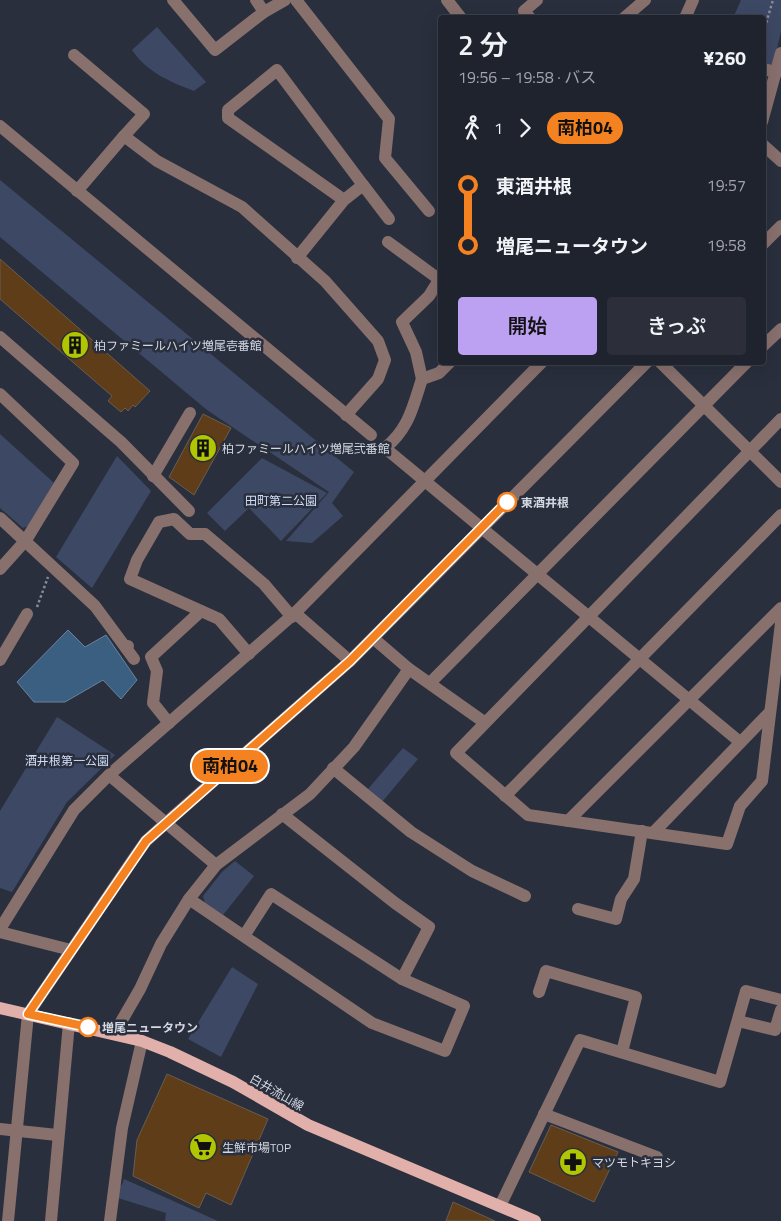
<!DOCTYPE html>
<html lang="ja">
<head>
<meta charset="utf-8">
<style>
	body { margin:0; font-family:"Titillium Web","Noto Sans JP",sans-serif; background:#2c2f3a; color:#f1f3f6; height:100vh; display:flex; flex-direction:column; font-size:19px; white-space:nowrap }
	* { box-sizing:border-box; margin:0 }
	p { font-size:16px; color:#a1a4aa }
	.icon { flex:none; width:28px; height:28px; fill:none; stroke:currentColor; stroke-width:2; stroke-linecap:round; stroke-linejoin:round }
	.map { position:relative; flex:1; overflow:hidden }
	.panel { position:absolute; left:438px; top:15px; width:328px; height:350px; display:flex; flex-direction:column; background:#1f232e; border-radius:5px; box-shadow:0 5px 20px #0002,0 0 0 1px #3c404a }
	.panel>* { flex:none }
	.badge { padding:0 10px; border-radius:16px; font-size:18px; line-height:32px }
	.map>.badge { position:absolute; translate:-50% -50%; box-shadow:0 0 0 2px #fff }
	.legs { display:flex; align-items:center; gap:8px; height:55px; padding:0 20px; font-size:16px }
	.legs p { margin-inline-start:auto }
	.overview { display:flex; align-items:center; justify-content:space-between; height:85px; padding:0 20px }
	h1 { font-size:28px; font-weight:600; line-height:38px }
	.action { display:flex; gap:10px; margin-top:auto; padding:10px 20px }
	.action a { flex:1; height:58px; border-radius:5px; background:#bca0f2; color:#111; font-size:20px; font-weight:600; line-height:58px; text-align:center }
	.action a+a { background:#2c2f3a; color:#f1f3f6 }
	ul { padding:0 20px; list-style:none }
	li { display:flex; align-items:center; gap:18px; height:60px; font-size:19px }
	li i { display:grid; place-items:center; width:8px; height:100%; margin:0 6px; background:currentColor }
	li i::after { content:''; width:12px; height:12px; margin:-6px; border:4px solid; border-radius:50%; background:#1f232e }
	li p { margin-inline-start:auto }
	li:first-child i { background:linear-gradient(#0000 50%,currentColor 0) }
	li:last-child i { background:linear-gradient(currentColor 50%,#0000 0) }
	.map>svg:first-child { display:block }
</style>
</head>
<body>
<div class="map">
<svg width="781" height="1221" viewBox="0 0 781 1221">
	<rect width="100%" height="100%" fill="#292f3d"/>
	<g fill="#3d4864">
		<path d="M741,0H781V31L774,63L770,65L763,63L762,18H733Z"/>
		<path d="M157,27L206,82L194,91C170,82 147,72 132,50Z"/>
		<path d="M0,180L354,472L332,503L343,516L312,543L286,541L329,492L207,410L0,237Z"/>
		<path d="M0,434L54,483L28,526L23,528L0,508Z"/>
		<path d="M117,456L151,491L92,588L56,557Z"/>
		<path d="M262,458L327,493L281,541L249,508L225,531L207,513Z"/>
		<path d="M57,717L115,755L67,802L12,892L0,888V811Z"/>
		<path d="M403,748L418,759L382,802L368,789Z"/>
		<path d="M235,861L254,876L223,915L205,903L203,896L222,872Z"/>
		<path d="M232,967L258,984L221,1057L188,1039Z"/>
		<path d="M124,1179L218,1221H165L166,1213L118,1198L119,1187L122,1185Z"/>
	</g>
	<path fill="#3a5f81" stroke="#68839e" d="M68,630L85,647L106,635L137,680L121,699L103,680L65,702H34L17,682Z"/>
	<g fill="#5e3d18" stroke="#6a5d50">
		<path d="M0,259L150,391L135,407L133,405L128,411L125,408L121,412L108,401L112,396L0,299Z"/>
		<path d="M203,414L231,428L194,495L169,477Z"/>
		<path d="M167,1074L268,1119L231,1205L206,1193L199,1208L133,1176L137,1140Z"/>
		<path d="M551,1125L618,1152L594,1202L529,1172Z"/>
		<path d="M453,1202L495,1221H446Z"/>
	</g>
	<g fill="none" stroke-linecap="round" stroke-linejoin="round">
		<g stroke="#878c98" stroke-width="2.5" stroke-dasharray="2.5 2.5" stroke-linecap="butt">
			<path d="M762,37L773,0"/>
			<path d="M37,607L48,577"/>
		</g>
		<g stroke="#88706d" stroke-width="12">
			<path d="M173,0L215,50L264,12L256,0"/>
			<path d="M296,0L389,119L385,158L429,211"/>
			<path d="M447,0L461,18"/>
			<path d="M264,12L285,0"/>
			<path d="M530,18L524,11L537,0"/>
			<path d="M624,18L645,0"/>
			<path d="M685,18L693,0"/>
			<path d="M74,55L144,114L124,136"/>
			<path d="M762,69L777,72"/>
			<path d="M762,122L781,53"/>
			<path d="M0,126L371,435"/>
			<path d="M762,144L781,161"/>
			<path d="M363,185L389,219"/>
			<path d="M77,191L124,136L157,161L242,207L325,281L378,341L385,360L378,379L346,415"/>
			<path d="M388,242L440,280"/>
			<path d="M762,245L781,226"/>
			<path d="M297,258L344,200L228,118V110L277,70L363,185L344,200"/>
			<path d="M0,337L121,442L189,511"/>
			<path d="M762,347L781,329"/>
			<path d="M450,362L439,373L422,379C413,406 409,429 385,448L740,742"/>
			<path d="M660,362L781,482"/>
			<path d="M422,379L416,352L402,322L429,296L439,280"/>
			<path d="M0,394L73,463L26,540L0,569"/>
			<path d="M781,419L456,753L528,815L727,844L740,806L762,781L781,623"/>
			<path d="M153,476L190,413"/>
			<path d="M0,518L95,606L126,648"/>
			<path d="M295,613L350,661"/>
			<path d="M373,638L409,669L484,722"/>
			<path d="M128,646L126,648L134,659"/>
			<path d="M249,654L219,619L130,579L137,560L159,522L174,519L190,534H205L264,584L292,617"/>
			<path d="M0,660L27,614"/>
			<path d="M430,683L747,362"/>
			<path d="M169,723L153,703L157,671L151,657L201,611"/>
			<path d="M333,768L411,832L472,871L525,896"/>
			<path d="M109,775L216,865"/>
			<path d="M505,796L781,515"/>
			<path d="M282,814L395,903L429,927L402,979"/>
			<path d="M568,821L781,608"/>
			<path d="M654,832L770,712"/>
			<path d="M189,899L372,1023L445,1051L464,1006L402,979L271,894L244,936"/>
			<path d="M578,909L616,919L621,899L634,879L642,831"/>
			<path d="M0,929L74,810L109,775L295,613L542,362"/>
			<path d="M0,932L71,950"/>
			<path d="M539,992L546,971L636,997L622,1052"/>
			<path d="M738,1021L775,1030L781,1010"/>
			<path d="M114,1034L140,989L161,944L189,899L216,865L310,794L354,747L409,669"/>
			<path d="M544,1114L657,1157"/>
			<path d="M0,1129L57,1135"/>
			<path d="M500,1206L580,1040L720,1082L746,991L781,1000"/>
			<path d="M8,1221L28,1014L134,858L146,841L167,822L350,661L647,362"/>
			<path d="M51,1221L69,1023"/>
			<path d="M110,1221L122,1128L142,1041"/>
		</g>
		<path stroke="#e2b0aa" stroke-width="12" d="M0,1008L142,1041L170,1052L233,1082L308,1125L535,1221"/>
	</g>
	<g fill="none" stroke-linecap="round" stroke-linejoin="round">
		<g stroke="#fff" stroke-width="11">
			<path id="line-1" d="M88,1027L28,1014L146,841L350,661L507,502"/>
		</g>
		<use href="#line-1" stroke="#f58220" stroke-width="8"/>
	</g>
	<defs>
		<g id="building-disc" transform="scale(1.4375)"><circle r="9.5" fill="#b1c500" stroke="#292f3d"/><path d="M-4-6H4V6H1V3H-1V6H-4ZM-2.5-4.3h1.7v1.8h-1.7ZM.8-4.3h1.7v1.8H.8ZM-2.5-1h1.7V.8h-1.7ZM.8-1h1.7V.8H.8Z" fill="#111"/></g>
		<g id="supermarket-disc" transform="scale(1.4375)"><circle r="9.5" fill="#b1c500" stroke="#292f3d"/><path d="M-6-5.5h2.5l.6 2H6L4.5 2H-2.5L-4.4-4H-6ZM-1.5 3.2a1.3 1.3 0 1 0 .1 0ZM3 3.2a1.3 1.3 0 1 0 .1 0Z" fill="#111"/></g>
		<g id="pharmacy-disc" transform="scale(1.4375)"><circle r="9.5" fill="#b1c500" stroke="#292f3d"/><path d="M-2-6h4v4h4v4h-4v4h-4v-4h-4v-4h4Z" fill="#111"/></g>
	</defs>
	<g fill-rule="evenodd">
		<use href="#building-disc" x="75" y="345"/>
		<use href="#building-disc" x="203" y="448"/>
		<use href="#supermarket-disc" x="203" y="1147"/>
		<use href="#pharmacy-disc" x="573" y="1162"/>
	</g>
	<g fill="#fff" stroke="#f58220" stroke-width="2.5">
		<circle cx="507" cy="502" r="9"/>
		<circle cx="88" cy="1027" r="9"/>
	</g>
	<g text-anchor="middle" dominant-baseline="central" stroke-width="5" stroke-linejoin="round" paint-order="stroke">
		<g font-size="12" fill="#d4d8e2" stroke="#292f3d" text-anchor="start">
			<text x="94" y="345">柏ファミールハイツ増尾壱番館</text>
			<text x="222" y="448">柏ファミールハイツ増尾弐番館</text>
			<text x="222" y="1147">生鮮市場TOP</text>
			<text x="592" y="1162">マツモトキヨシ</text>
		</g>
		<g font-size="12" fill="#d0dbf6" stroke="#292f3d">
			<text x="281" y="500">田町第二公園</text>
			<text x="67" y="760">酒井根第一公園</text>
		</g>
		<g font-size="12" font-weight="bold" fill="#d4d8e2" stroke="#292f3d" text-anchor="start">
			<text x="521" y="502">東酒井根</text>
			<text x="102" y="1027">増尾ニュータウン</text>
		</g>
		<g font-size="12" fill="#d4d8e2" stroke="#292f3d">
			<text transform="translate(277 1092) rotate(30)">白井流山線</text>
		</g>
	</g>
</svg>
<b class="badge" style="left:230px;top:766px;background:#f58220;color:#111">南柏04</b>
<section class="panel">
<div class="overview"><div><h1>2 分</h1><p>19:56 – 19:58 · バス</p></div><b>¥260</b></div>
<div class="legs"><svg class="icon" aria-label="walk" viewBox="0 0 24 24"><circle cx="13" cy="4" r="2"/><path d="M13 8l-2 6 4 7M11 14l-3 7M7 12l3-4h3l4 4"/></svg>1<svg class="icon" aria-label="forward" viewBox="0 0 24 24"><path d="M9 5l7 7-7 7"/></svg><b class="badge" style="background:#f58220;color:#111">南柏04</b></div>
<ul>
<li><i style="color:#f58220"></i><b>東酒井根</b><p>19:57</p></li>
<li><i style="color:#f58220"></i><b>増尾ニュータウン</b><p>19:58</p></li>
</ul>
<div class="action"><a>開始</a><a>きっぷ</a></div>
</section>
</div>
</body>
</html>
